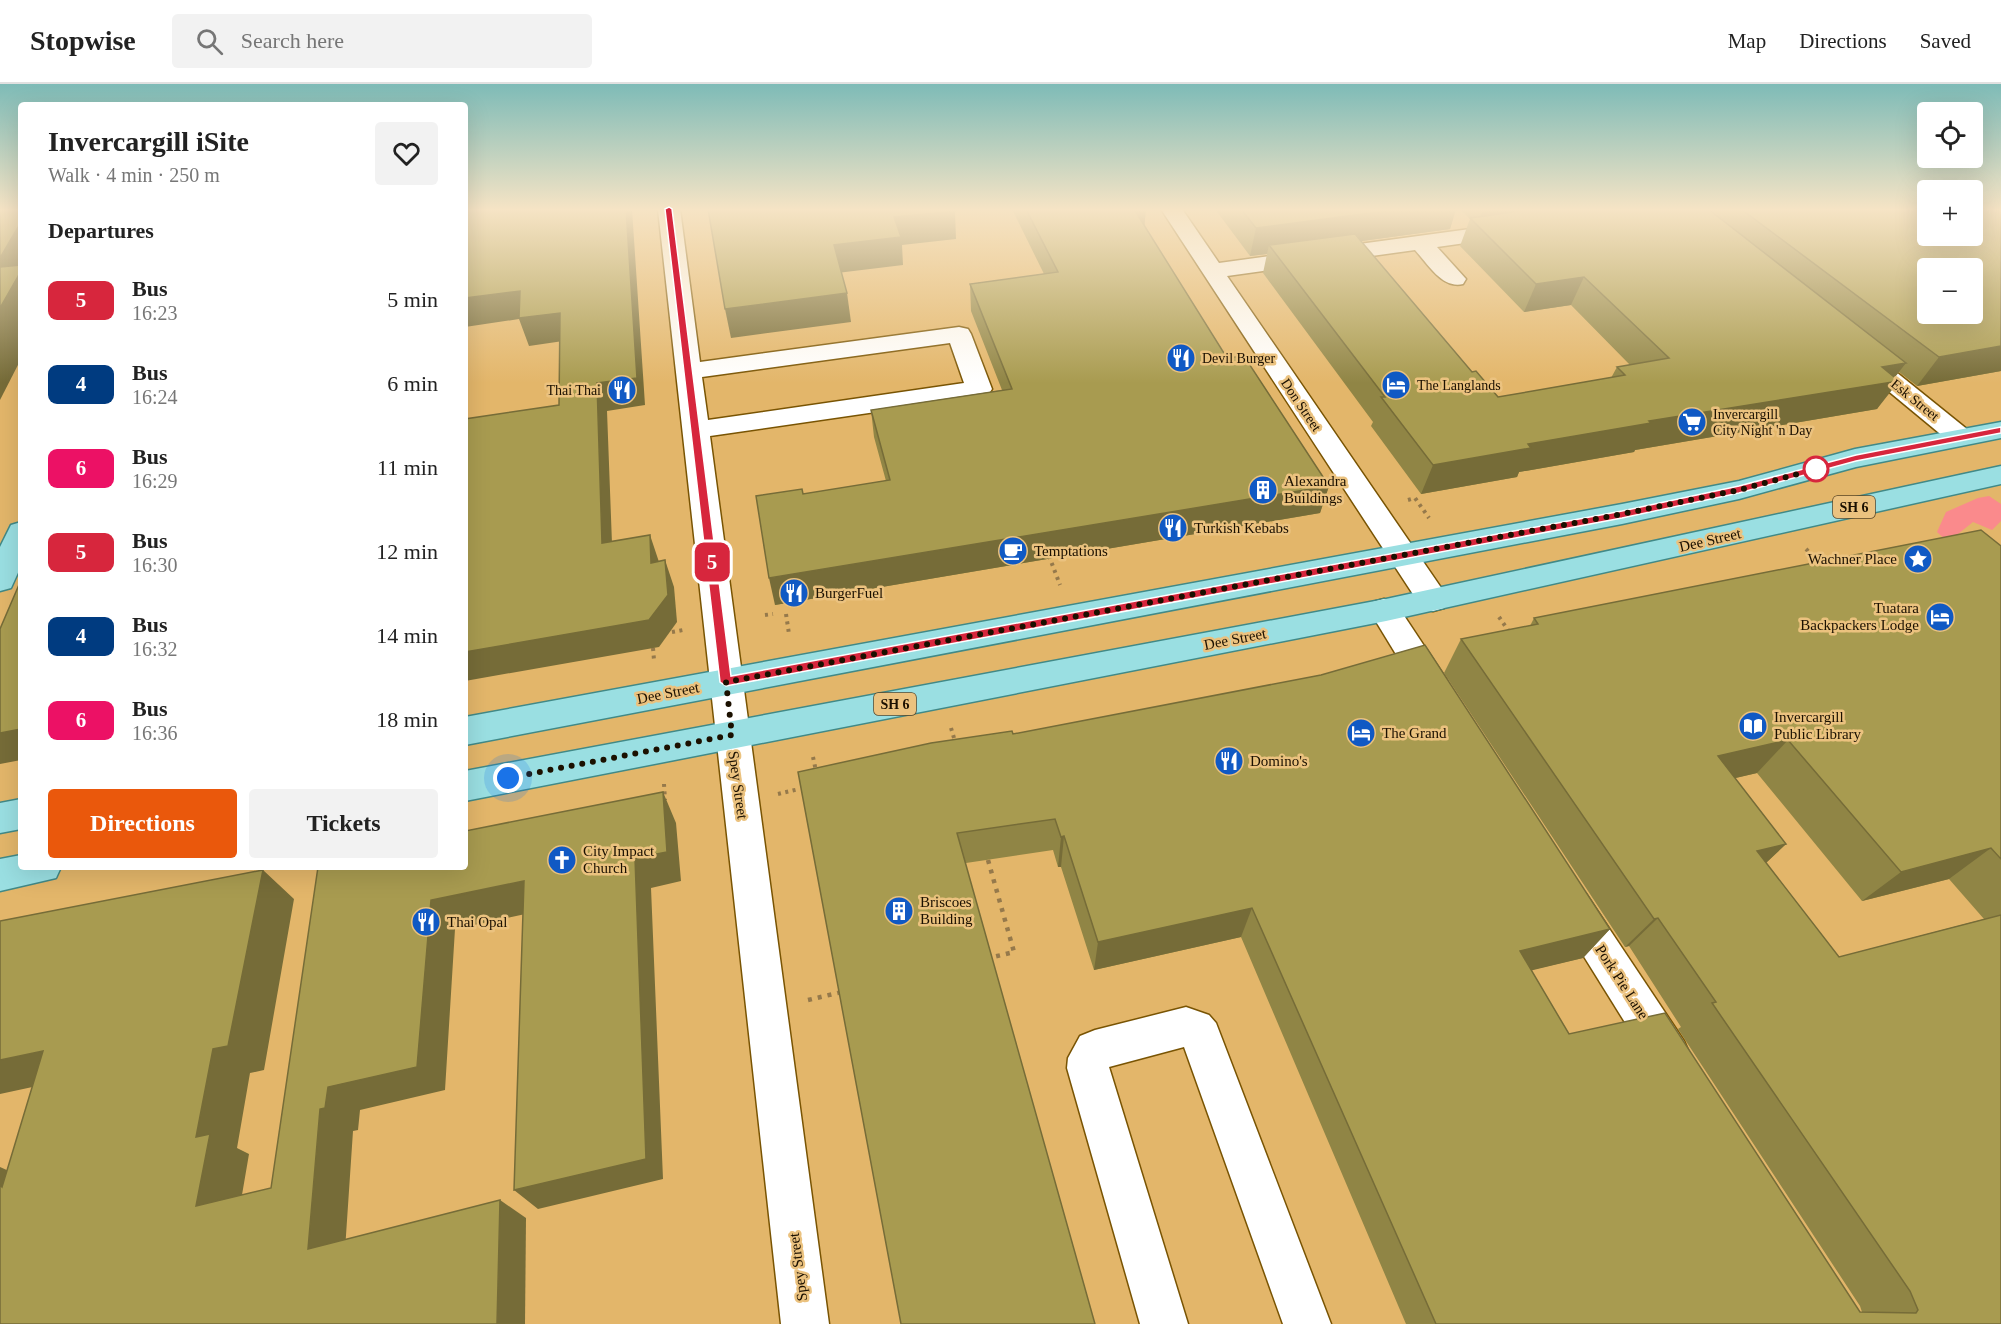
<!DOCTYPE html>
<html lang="en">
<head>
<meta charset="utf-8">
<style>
	body { margin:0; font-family:Georgia,serif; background:#f2f2f2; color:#222; height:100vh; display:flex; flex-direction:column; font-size:22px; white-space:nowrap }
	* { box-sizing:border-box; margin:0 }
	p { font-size:20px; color:#767676 }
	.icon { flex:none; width:33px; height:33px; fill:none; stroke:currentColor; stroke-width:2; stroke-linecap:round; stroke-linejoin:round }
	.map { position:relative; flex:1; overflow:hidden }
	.panel { position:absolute; left:18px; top:18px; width:450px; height:768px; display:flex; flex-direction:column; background:#fff; border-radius:6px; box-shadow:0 6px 24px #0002 }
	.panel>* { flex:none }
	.badge { padding:0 12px; border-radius:9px; font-size:21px; line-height:39px }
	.buttons { position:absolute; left:1917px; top:18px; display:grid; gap:12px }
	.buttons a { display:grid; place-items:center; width:66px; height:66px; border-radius:6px; background:#fff; box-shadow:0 6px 24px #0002; font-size:30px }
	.you { position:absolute; width:30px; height:30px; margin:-15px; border:4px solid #fff; border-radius:50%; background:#1a73e8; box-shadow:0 0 0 9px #1a73e833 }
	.map>.badge { position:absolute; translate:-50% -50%; box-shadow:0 0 0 3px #fff }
	h2 { padding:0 30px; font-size:22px; line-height:54px }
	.round { display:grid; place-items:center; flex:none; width:63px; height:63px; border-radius:6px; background:#f2f2f2 }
	.headline { display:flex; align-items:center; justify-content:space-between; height:102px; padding:0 30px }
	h1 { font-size:28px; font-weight:700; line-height:45px }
	.action { display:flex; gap:12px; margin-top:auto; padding:12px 30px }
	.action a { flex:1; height:69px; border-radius:6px; background:#ea580c; color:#fff; font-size:24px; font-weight:700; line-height:69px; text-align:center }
	.action a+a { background:#f2f2f2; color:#222 }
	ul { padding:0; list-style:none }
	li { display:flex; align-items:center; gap:18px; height:84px; padding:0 30px }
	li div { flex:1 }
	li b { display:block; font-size:22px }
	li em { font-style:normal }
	li .badge { min-width:66px; font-weight:700; text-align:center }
	header { display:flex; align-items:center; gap:36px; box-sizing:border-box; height:84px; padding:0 30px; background:#fff; border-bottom:2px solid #e0e0e0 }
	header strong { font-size:28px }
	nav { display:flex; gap:33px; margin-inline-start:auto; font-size:21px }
	.search { width:420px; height:54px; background:#f2f2f2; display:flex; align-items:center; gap:15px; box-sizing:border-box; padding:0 21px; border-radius:6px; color:#767676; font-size:22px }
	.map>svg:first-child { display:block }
</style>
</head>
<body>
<header>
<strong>Stopwise</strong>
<div class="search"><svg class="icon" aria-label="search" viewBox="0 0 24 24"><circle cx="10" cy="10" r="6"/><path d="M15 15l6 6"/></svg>Search here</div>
<nav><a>Map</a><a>Directions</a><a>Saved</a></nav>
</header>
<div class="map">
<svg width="2001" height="1240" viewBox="0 0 2001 1240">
	<rect width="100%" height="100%" fill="#ebc27f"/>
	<path fill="#e3b66a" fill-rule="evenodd" d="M0,125H21V783H465V125H1927L1928,152H1972L2001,125V1222L1951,1240H0ZM1928,184H1972V230H1928Z"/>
	<path fill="#fa8a8c" d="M1989,412L2001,420V437L1992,446L1973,438L1948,458L1937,448L1946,428L1978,414Z"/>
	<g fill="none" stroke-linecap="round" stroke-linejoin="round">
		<g stroke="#795403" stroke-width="3">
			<g id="minor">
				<path d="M658,125H680L700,278L959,243L968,245L971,250L992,305L988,311L979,313L710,352L829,1240H781ZM950,259L964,299L708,336L702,293Z"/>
				<path d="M1161,125H1182L1219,179L1507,140L1515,142L1518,147L1515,152L1437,163L1466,195L1463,200C1442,205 1428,180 1415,166L1227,192L1444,508L1448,516L1444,524L1433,527L1422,524Z"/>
				<path d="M1861,265L1870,267L1968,346L1972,352L1968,358L1959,360L1950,358L1852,277L1849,272L1852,267Z"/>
				<path d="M1384,515L1395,518L1446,595L1450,604L1446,613L1434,617L1422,613L1369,526L1373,518Z"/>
				<path d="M1573,805L1586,810L1684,957L1690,971L1684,985L1669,991L1654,985L1560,834L1554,822L1560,810Z"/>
				<path d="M1186,923L1209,931L1216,939L1331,1240H1283L1184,963L1109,983L1188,1240H1140L1067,984L1068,974L1080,952L1095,946Z"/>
			</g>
		</g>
		<g stroke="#418987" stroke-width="3">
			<g id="major">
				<path d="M2001,338V354L1856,383L1739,415L1622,440L465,661V633L1622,420L1739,397L1855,365Z"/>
				<path d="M2001,382V400L1386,537L465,717V687L1386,515Z"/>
				<path d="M21,438V482L11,504L0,507V463L11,441Z"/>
				<path d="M21,715V745L0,749V719Z"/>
				<path d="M21,771V783H61L56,794L0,807V775Z"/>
			</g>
		</g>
		<g stroke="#95794b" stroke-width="4" stroke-dasharray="3 4.5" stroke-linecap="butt">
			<path d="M1408,416L1415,414L1429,434"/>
			<path d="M1806,465L1822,481"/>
			<path d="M1049,472L1060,501"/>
			<path d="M786,530L789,550"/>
			<path d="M765,531L773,530"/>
			<path d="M1499,533L1510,549"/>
			<path d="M672,548L683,546"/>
			<path d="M653,564L654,576"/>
			<path d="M951,644L954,654"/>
			<path d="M813,673L816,687"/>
			<path d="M664,700L665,716"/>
			<path d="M778,710L799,705"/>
		</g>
		<g stroke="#95794b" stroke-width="4.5" stroke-dasharray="4 6" stroke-linecap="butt">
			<path d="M988,776L1014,868L989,874"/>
			<path d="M808,916L842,908"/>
		</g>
		<use href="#minor" fill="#fff" fill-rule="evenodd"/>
		<use href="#major" fill="#9adfe2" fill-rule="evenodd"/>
	</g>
	<g fill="#908545" fill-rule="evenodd">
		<path d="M1012,125H1146L1144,142L1227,274L1329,402L1320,429L775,521L803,410L886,397L874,353L871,326L1002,306L971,227L970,200L1044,190Z"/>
		<path d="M1215,125H1456L1450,145L1361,157L1472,288L1498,313L1611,294L1617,283L1630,281L1571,221L1524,228L1460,162L1470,135L1460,125H1928L2001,287L1917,302L1899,288L1895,293L1877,325L1635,366L1634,368L1519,388L1517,393L1421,410L1371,342L1373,338L1263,189L1267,170L1250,172Z"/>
		<path d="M2001,462V1240H1406L1241,853L1094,886L1061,783H1058L1053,766L966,779L798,688L1013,650L1610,845L1583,874L1531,886L1569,950L1860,1228H1862L1860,1222L1678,945L1681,943L1629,862L1625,863L1444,589L1461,555L1530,542L1534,534ZM1757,689L1862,817L1949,795L1984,835L1839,873L1766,779L1786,760L1735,694Z"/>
	</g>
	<g fill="#766c38">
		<path d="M626,125H632L645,321L607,327L613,486L602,459L597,299Z"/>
		<path d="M1132,125H1146L1144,146Z"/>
		<path d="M1400,125H1456L1450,145L1275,169L1269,161L1267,170L1250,172L1256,144Z"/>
		<path d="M1483,125H1525L1521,136L1477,143Z"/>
		<path d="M955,127L956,155L902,161L903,181L837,189L834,161L894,133Z"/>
		<path d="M21,138V275L0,316V174Z"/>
		<path d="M1584,193L1571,221L1524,228L1536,200Z"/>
		<path d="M520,207L560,229L570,256L529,262L519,235L465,243V214Z"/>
		<path d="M847,209L851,238L731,254L725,225Z"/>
		<path d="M2001,262V287L1917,302L1939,273Z"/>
		<path d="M1906,279L1891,298L1899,297L1877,325L1635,366L1634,368L1519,388L1517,393L1421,410L1433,381L1882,283Z"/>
		<path d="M1329,402L1320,429L775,521L769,494Z"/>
		<path d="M650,451L659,478L651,479Z"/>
		<path d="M665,476L674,503L677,538L659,563L465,597V568Z"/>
		<path d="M21,645V676L0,680V649Z"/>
		<path d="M1788,656L1757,689L1689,705L1718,672Z"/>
		<path d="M663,708L676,739L681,797L651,804L663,1095L538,1125L514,1106L635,774Z"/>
		<path d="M1064,752L1061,783H1058L1061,753Z"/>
		<path d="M1786,760L1753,791L1757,767Z"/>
		<path d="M1991,764L1949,795L1862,817L1901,788Z"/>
		<path d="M263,786L294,815L264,986L250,989L237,1064L249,1070L237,1140L196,1122V1053L213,965Z"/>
		<path d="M524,797L544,826L455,845L445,1006L360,1026L358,1046L353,1047L344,1181L308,1165L320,1025L328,1003L431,816Z"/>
		<path d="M1252,824L1241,853L1094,886L1098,858Z"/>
		<path d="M1658,834L1629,862L1625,863L1654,835Z"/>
		<path d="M1610,845L1583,874L1496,895L1520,867Z"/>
		<path d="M43,967L88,991L0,1010V976Z"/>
		<path d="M0,1083L9,1087L2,1103L0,1101Z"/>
		<path d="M500,1116L526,1134L525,1240H497Z"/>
	</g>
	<g fill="#a89b50" stroke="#766c38" stroke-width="1.5" fill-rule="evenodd">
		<path d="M0,125H21V138L0,174Z"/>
		<path d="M465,125H626L637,294L597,299L602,459L650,451L651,479L665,476L668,511L649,536L465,568V335L559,321L560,229L519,234L520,207L465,214Z"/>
		<path d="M708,125H954L955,127L894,133L901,153L834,161L847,209L725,225Z"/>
		<path d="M1026,125H1134L1227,274L1244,272L1329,402L769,494L756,412L802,405L803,410L890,396L871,326L1012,305L970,200L1058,188Z"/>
		<path d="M1241,125H1400L1256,144Z"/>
		<path d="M1534,125H1708L1906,279L1882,283L1899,297L1649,337L1651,339L1528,360L1531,364L1433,381L1381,313H1385L1269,161L1355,150L1472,288L1476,287L1498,313L1625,291L1617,283L1669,274L1584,193L1536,200L1470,134Z"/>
		<path d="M1741,125H1928V152H1972V125H2001V262L1939,273ZM1928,184H1972V230H1928Z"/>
		<path d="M21,181V187L0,224V183Z"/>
		<path d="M1981,446L2001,462V775L1991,764L1901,788L1788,656L1718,672L1786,760L1757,767L1839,873L2001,831V1240H1436L1252,824L1098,858L1064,752L1061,753L1055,735L957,749L1095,1240H901L798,688L931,659L1012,647L1013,650L1321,591L1425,561L1610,845L1520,867L1569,950L1665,929L1860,1228L1916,1229L1918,1226L1910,1207L1712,919L1716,918L1658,834L1654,835L1461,555L1538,540L1534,534Z"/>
		<path d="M21,496V645L0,649V545Z"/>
		<path d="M663,708L667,768L635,774L646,1075L514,1106L524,797L431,816L417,983L328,1003L325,1024L320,1025L308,1165L500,1116L497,1240H0V1101L2,1103L43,967L0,976V837L263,786L228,962L213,965L196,1053L210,1050L196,1122L271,1104L318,783H465V747Z"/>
	</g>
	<linearGradient id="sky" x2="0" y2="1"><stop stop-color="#7ebbb7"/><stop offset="0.42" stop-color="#f6e4c5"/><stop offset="1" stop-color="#f6e4c5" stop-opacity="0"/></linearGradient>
	<rect width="2001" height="299" fill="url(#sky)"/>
	<path fill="#d7263d" stroke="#fff" stroke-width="1.5" d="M669,123L672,125L731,592L1622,427L1739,402L1856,371L2001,343V349L1856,377L1739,409L1622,434L726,602L720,598L665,125Z"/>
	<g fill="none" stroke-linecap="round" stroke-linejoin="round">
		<path stroke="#1b1000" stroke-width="6" stroke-dasharray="0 10.8" d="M508,694L732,651L726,598L1622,430L1739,406L1816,385"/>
	</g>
	<defs>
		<g id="restaurant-disc" transform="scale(1.5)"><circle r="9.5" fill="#1059c4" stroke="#ebc27f"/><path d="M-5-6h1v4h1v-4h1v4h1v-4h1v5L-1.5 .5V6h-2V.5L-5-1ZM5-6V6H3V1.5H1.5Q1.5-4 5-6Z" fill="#fff"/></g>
		<g id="hotel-disc" transform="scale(1.5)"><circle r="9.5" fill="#1059c4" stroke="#ebc27f"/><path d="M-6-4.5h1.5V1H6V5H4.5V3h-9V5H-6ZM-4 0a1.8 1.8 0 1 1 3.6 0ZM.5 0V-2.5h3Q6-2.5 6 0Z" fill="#fff"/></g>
		<g id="supermarket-disc" transform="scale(1.5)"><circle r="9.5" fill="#1059c4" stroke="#ebc27f"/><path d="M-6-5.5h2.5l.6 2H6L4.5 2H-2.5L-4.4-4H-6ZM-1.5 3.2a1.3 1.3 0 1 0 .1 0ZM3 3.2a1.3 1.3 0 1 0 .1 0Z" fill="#fff"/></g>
		<g id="building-disc" transform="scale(1.5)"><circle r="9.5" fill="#1059c4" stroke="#ebc27f"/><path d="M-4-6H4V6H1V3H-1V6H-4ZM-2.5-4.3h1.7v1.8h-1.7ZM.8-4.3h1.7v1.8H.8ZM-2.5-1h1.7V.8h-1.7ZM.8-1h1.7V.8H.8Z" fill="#fff"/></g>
		<g id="cafe-disc" transform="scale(1.5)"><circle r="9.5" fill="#1059c4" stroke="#ebc27f"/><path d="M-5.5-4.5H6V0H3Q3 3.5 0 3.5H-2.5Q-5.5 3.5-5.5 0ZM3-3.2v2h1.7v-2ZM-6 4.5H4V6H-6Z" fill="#fff"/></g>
		<g id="sight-disc" transform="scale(1.5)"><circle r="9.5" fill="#1059c4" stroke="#ebc27f"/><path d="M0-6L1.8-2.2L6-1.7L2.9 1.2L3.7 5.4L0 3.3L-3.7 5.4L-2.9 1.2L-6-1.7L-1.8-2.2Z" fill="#fff"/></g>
		<g id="library-disc" transform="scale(1.5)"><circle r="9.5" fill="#1059c4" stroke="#ebc27f"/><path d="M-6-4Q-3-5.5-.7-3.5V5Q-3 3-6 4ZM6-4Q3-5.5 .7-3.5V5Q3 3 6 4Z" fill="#fff"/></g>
		<g id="church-disc" transform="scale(1.5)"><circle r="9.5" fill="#1059c4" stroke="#ebc27f"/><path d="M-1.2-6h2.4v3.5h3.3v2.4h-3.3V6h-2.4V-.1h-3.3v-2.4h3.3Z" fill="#fff"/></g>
	</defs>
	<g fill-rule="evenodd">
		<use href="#restaurant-disc" x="1181" y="274"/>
		<use href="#hotel-disc" x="1396" y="301"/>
		<use href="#restaurant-disc" x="622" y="306"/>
		<use href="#supermarket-disc" x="1692" y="338"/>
		<use href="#building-disc" x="1263" y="406"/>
		<use href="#restaurant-disc" x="1173" y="444"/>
		<use href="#cafe-disc" x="1013" y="467"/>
		<use href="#sight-disc" x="1918" y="475"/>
		<use href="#restaurant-disc" x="794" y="509"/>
		<use href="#hotel-disc" x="1940" y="533"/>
		<use href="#library-disc" x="1753" y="642"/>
		<use href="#hotel-disc" x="1361" y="649"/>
		<use href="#restaurant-disc" x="1229" y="677"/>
		<use href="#church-disc" x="562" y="776"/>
		<use href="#building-disc" x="899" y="827"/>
		<use href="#restaurant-disc" x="426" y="838"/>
	</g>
	<circle fill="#fff" stroke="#d7263d" stroke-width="3" cx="1816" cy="385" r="12"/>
	<g text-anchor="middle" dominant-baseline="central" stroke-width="5" stroke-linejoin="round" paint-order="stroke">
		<g font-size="14" fill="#1b1000" stroke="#ebc27f" text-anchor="start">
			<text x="1202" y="274">Devil Burger</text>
			<text x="1417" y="301">The Langlands</text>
			<text x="601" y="306" text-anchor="end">Thai Thai</text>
			<text x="1713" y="330">Invercargill<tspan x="1713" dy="16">City Night 'n Day</tspan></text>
		</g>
		<g font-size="14" fill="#1b1000" stroke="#ebc27f">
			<text transform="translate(1915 316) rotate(39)">Esk Street</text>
			<text transform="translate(1301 321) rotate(56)">Don Street</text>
		</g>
		<g fill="#ebc27f" stroke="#594526" stroke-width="1.5">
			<rect x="1833" y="412" width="42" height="22" rx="4.5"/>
			<rect x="874" y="609" width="42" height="22" rx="4.5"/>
		</g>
		<g font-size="14" font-weight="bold" fill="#1b1000">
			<text x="1854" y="423">SH 6</text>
			<text x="895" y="620">SH 6</text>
		</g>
		<g font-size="15" fill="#1b1000" stroke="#ebc27f" text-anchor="start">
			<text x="1284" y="397">Alexandra<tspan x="1284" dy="17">Buildings</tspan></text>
			<text x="1194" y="444">Turkish Kebabs</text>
			<text x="1034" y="467">Temptations</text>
			<text x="1897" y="475" text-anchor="end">Wachner Place</text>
			<text x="815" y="509">BurgerFuel</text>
			<text x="1919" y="524" text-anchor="end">Tuatara<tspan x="1919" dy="17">Backpackers Lodge</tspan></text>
			<text x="1774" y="633">Invercargill<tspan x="1774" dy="17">Public Library</tspan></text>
			<text x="1382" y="649">The Grand</text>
			<text x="1250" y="677">Domino's</text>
			<text x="583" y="767">City Impact<tspan x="583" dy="17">Church</tspan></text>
			<text x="920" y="818">Briscoes<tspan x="920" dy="17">Building</tspan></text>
			<text x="447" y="838">Thai Opal</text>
		</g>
		<g font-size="15" fill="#1b1000" stroke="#ebc27f">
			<text transform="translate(1710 456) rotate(-13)">Dee Street</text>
			<text transform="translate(1235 555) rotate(-11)">Dee Street</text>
			<text transform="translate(668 609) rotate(-11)">Dee Street</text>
			<text transform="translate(738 701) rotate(82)">Spey Street</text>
			<text transform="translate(1622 898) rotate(57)">Pork Pie Lane</text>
			<text transform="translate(798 1183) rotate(-97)">Spey Street</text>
		</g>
	</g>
</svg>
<div class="buttons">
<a><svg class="icon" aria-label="locate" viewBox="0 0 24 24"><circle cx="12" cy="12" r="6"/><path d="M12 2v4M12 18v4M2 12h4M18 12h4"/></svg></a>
<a>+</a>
<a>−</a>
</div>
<div class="you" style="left:508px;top:694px"></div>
<b class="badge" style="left:712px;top:478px;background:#d7263d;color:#fff">5</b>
<section class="panel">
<div class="headline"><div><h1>Invercargill iSite</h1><p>Walk · 4 min · 250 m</p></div><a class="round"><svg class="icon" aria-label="heart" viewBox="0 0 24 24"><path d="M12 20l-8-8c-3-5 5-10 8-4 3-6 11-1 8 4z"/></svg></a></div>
<h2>Departures</h2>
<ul>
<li><span class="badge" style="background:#d7263d;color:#fff">5</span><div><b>Bus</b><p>16:23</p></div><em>5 min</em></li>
<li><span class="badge" style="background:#003b80;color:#fff">4</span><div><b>Bus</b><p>16:24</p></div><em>6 min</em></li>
<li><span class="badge" style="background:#ec1165;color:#fff">6</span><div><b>Bus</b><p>16:29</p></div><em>11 min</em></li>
<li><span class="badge" style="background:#d7263d;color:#fff">5</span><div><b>Bus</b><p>16:30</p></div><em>12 min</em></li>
<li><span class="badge" style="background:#003b80;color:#fff">4</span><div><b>Bus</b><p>16:32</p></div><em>14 min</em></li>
<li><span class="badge" style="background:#ec1165;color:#fff">6</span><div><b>Bus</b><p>16:36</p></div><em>18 min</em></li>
</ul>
<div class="action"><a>Directions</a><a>Tickets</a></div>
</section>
</div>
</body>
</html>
